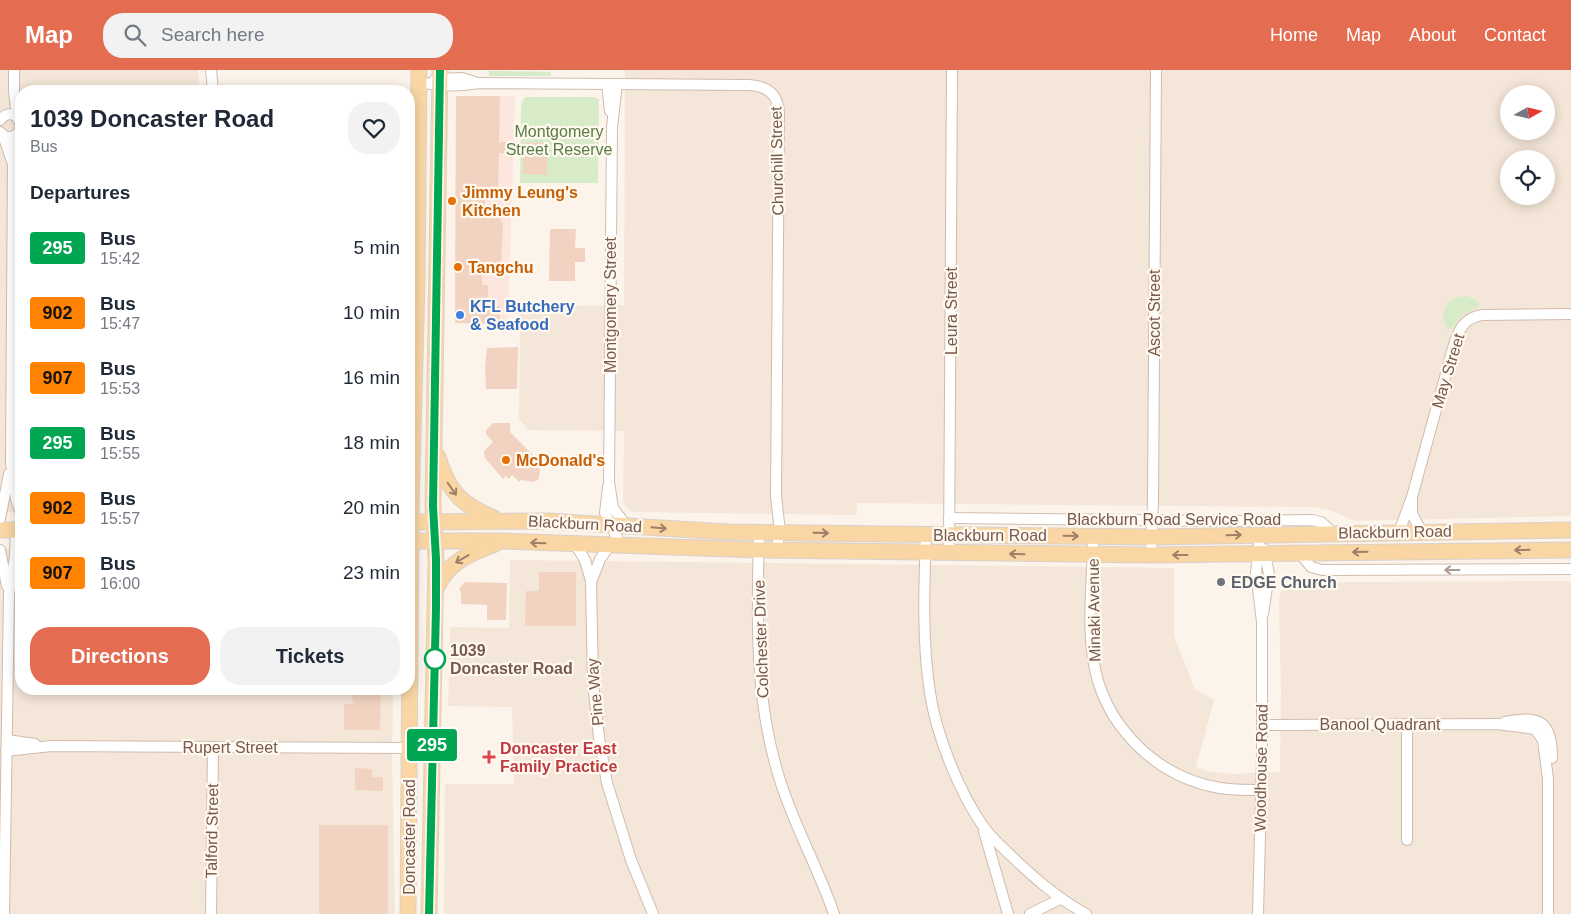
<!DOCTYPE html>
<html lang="en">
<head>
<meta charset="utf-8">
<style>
	body { margin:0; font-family:Helvetica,sans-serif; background:#f2f2f3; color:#1f2937; height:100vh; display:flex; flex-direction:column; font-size:19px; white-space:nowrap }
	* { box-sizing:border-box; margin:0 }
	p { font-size:16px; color:#747a83 }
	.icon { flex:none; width:28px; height:28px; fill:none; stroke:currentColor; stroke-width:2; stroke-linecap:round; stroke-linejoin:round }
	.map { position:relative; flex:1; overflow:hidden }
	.drawer { position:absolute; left:15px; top:15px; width:400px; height:610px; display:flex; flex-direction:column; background:#fff; border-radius:20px; box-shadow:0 2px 12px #0003 }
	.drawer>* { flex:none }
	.badge { padding:0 10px; border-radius:4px; font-size:18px; line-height:32px }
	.needle { width:32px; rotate:82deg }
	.controls { position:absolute; left:1500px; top:15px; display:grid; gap:10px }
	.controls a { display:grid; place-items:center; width:55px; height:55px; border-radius:50%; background:#fff; box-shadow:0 2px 12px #0003; font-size:25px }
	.map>.badge { position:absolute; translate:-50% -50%; box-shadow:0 0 0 2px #fff }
	h2 { padding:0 15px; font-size:19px; line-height:45px }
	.round { display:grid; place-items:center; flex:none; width:52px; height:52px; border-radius:20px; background:#f2f2f3 }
	.headline { display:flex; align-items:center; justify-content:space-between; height:85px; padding:0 15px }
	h1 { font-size:24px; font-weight:800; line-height:38px }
	.button { display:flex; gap:10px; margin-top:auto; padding:10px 15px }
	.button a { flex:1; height:58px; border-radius:20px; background:#e46c51; color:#fff; font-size:20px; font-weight:800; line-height:58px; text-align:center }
	.button a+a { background:#f2f2f3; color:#1f2937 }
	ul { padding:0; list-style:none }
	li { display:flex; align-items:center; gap:15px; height:65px; padding:0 15px }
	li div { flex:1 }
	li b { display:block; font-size:19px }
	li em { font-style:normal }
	li .badge { min-width:55px; font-weight:700; text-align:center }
	header { display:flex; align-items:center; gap:30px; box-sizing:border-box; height:70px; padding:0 25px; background:#e46c51; color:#fff }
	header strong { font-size:24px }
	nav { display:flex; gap:28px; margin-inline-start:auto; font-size:18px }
	.search { width:350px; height:45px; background:#f2f2f3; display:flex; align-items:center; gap:12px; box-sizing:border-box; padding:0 18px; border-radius:20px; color:#747a83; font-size:19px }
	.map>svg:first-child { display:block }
</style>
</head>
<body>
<header>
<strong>Map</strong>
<div class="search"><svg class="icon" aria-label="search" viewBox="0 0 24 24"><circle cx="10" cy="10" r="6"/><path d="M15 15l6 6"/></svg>Search here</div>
<nav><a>Home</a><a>Map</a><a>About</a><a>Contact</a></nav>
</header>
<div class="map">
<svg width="1571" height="844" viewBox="0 0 1571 844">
	<rect width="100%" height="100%" fill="#fcf4ea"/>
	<g fill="#f4e6d8" fill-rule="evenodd">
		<path d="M0,0H198L200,21H21V442H0Z"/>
		<path d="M625,0H1571V446L1354,451L1330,440L1313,437L857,433L856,445L632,442L623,433L624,361L529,360L519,349L520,237L624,235ZM1509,24H1546V61H1509ZM1509,89H1546V126H1509Z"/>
		<path d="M0,479H21V619H393L392,689L395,844H0Z"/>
		<path d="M510,490L1174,498V566L1195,619L1214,630L1196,697L1207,701L1232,704L1280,702L1281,620L1279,532L1280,522L1289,515L1347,512L1571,511V844H444L445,714H514L512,637L448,636L450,557L509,558Z"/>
	</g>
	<path fill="#fce6de" d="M456,26H515L508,254L455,253Z"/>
	<g fill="#d7ebc8">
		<path d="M489,1L551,2V6H489Z"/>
		<path d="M525,27H595L599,30L598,113H520L521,35Z"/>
		<path d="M1467,226L1476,230L1480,236L1463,244L1451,259H1447C1438,242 1447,226 1467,226Z"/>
	</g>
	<g fill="#f2d3c2">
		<path d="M456,26H500L499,72L547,73V105L523,104V84L499,83L498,120H485V143H501V153H503L501,195H482V215H488V236H500V254L455,253Z"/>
		<path d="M550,159H576L575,178H585V192H575V211H549Z"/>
		<path d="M518,277L517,319H486L485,298L487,278Z"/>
		<path d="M493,353H510V362L539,391L540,402L538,410L533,412L521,410L519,412L512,405L509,409L506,406L503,409L485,388L484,381L493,372L486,364V360Z"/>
		<path d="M539,502H576V556H525L526,521H539Z"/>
		<path d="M465,512L507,513L506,550H487V535L461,534V522L459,519Z"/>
		<path d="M351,619H381L380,660H344V634H353Z"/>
		<path d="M355,698L372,699V707H383V721L355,720Z"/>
		<rect x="319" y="755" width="69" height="89"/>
	</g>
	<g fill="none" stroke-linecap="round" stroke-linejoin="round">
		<g stroke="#cfbcaf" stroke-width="12">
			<g id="street">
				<path d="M14,0V21L17,47"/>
				<path d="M211,0L213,21"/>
				<path d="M435,9L462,8L475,12"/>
				<path d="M419,12C440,16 458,17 479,13L749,15C767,16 778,24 779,43L776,426L780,462L776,480"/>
				<path d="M607,14L610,41"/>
				<path d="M617,14L612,57L609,412L613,438L626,455"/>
				<path d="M0,50C17,30 33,69 6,67L0,62"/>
				<path d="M17,64L13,94L11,393L16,429L21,443"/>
				<path d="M3,65L13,94"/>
				<path d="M608,417L605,443L620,474"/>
				<path d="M1412,430V444L1422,462"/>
				<path d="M949,448L1222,451L1312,450L1321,452L1333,463"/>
				<path d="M0,449L9,404"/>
				<path d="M759,462C757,544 754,627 779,707C793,754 818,797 834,844"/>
				<path d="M1399,462L1412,427L1453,278C1458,261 1463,248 1482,245L1571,244"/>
				<path d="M926,465C924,517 922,571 930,623C936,664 959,722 983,756C989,765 998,773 1006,781C1031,805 1055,827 1086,844"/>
				<path d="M1093,466C1093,506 1087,548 1093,588C1102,653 1154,707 1220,718C1233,720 1248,720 1261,720"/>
				<path d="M575,474L585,490L591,511L593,613L599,668L607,713L631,790L653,844"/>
				<path d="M0,480L7,516"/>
				<path d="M1299,482L1311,497L1322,500L1571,499"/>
				<path d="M949,483L952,0"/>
				<path d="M1151,485L1153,429L1156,0"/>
				<path d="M592,510L600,489L611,474"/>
				<path d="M1263,544L1269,504L1264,479"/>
				<path d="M1505,652C1540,645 1552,651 1552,688"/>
				<path d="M1407,654V770"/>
				<path d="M1262,655L1497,654L1535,659L1543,670L1548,709V844"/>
				<path d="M7,670L35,674"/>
				<path d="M6,681L51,676L410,678"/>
				<path d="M984,761L1008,844"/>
				<path d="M4,844L9,524L15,487L16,460"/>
				<path d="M211,844L213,677"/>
				<path d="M1030,844L1060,829"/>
				<path d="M1258,844L1262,687V552L1256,502L1260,465"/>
			</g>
		</g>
		<g stroke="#d9d1cd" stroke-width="17">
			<g id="primary">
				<path d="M438,387C448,421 461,435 494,448"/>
				<path d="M409,452L546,451L727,462L1152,467L1571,460"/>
				<path d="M0,460H21"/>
				<path d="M409,471H501L759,480L1151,485L1571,480"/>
				<path d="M437,517C448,492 471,483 495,474"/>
				<path d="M408,844L411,435L417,213L419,0"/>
				<path d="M429,844L436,489L433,436L440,0"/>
			</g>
		</g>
		<use href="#street" stroke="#fff" stroke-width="10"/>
		<use href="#primary" stroke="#f9d6a4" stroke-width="15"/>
	</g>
	<defs><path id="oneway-shaft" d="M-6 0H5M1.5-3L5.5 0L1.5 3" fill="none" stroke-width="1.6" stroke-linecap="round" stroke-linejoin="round" transform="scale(1.25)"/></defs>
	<g stroke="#9f7f67">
		<use href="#oneway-shaft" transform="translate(452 419) rotate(55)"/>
		<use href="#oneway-shaft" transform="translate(659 458) rotate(5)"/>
		<use href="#oneway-shaft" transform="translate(821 463) rotate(1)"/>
		<use href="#oneway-shaft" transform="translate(1234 465) rotate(-2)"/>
		<use href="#oneway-shaft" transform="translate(1071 466) rotate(1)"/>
		<use href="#oneway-shaft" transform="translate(538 473) rotate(-178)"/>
		<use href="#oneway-shaft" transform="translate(1522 480) rotate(179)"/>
		<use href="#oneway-shaft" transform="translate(1360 482) rotate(179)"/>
		<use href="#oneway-shaft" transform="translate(1017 484) rotate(-179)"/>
		<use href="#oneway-shaft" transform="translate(1180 485) rotate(180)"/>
		<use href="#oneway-shaft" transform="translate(462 489) rotate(149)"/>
	</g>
	<use stroke="#ae9c94" href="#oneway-shaft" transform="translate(1452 500) rotate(180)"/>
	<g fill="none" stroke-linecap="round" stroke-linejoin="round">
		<g stroke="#fff" stroke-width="11">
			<path id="line" d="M429,844L436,538V489L433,436L440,0"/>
		</g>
		<use href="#line" stroke="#00a651" stroke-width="8"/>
	</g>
	<g fill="#e8710a" stroke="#fff9f0" stroke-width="2">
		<circle cx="452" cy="131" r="5"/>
		<circle cx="458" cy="197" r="5"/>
		<circle cx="506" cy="390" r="5"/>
	</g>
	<circle fill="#3f7fe0" stroke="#fff9f0" stroke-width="2" cx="460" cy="245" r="5"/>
	<circle fill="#6b7280" stroke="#fff9f0" stroke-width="2" cx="1221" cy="512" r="5"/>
	<circle fill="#fff" stroke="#00a651" stroke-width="2.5" cx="435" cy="589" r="10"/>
	<path fill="#e0444e" stroke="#fff9f0" stroke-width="2" d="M486.5 679.5h5v5h5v5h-5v5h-5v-5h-5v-5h5z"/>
	<g text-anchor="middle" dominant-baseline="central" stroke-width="4.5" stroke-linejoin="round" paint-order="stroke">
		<g font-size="16" fill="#577d44" stroke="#fff9f0">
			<text x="559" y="61">Montgomery<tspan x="559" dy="18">Street Reserve</tspan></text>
		</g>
		<g font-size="16" fill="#785a4d" stroke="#fff9f0">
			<text transform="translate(777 91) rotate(-91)">Churchill Street</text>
			<text transform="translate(610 235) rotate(-90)">Montgomery Street</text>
			<text transform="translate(951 241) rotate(-90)">Leura Street</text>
			<text transform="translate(1154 243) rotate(-90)">Ascot Street</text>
			<text transform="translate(1448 301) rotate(-73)">May Street</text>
			<text x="1174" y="449">Blackburn Road Service Road</text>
			<text transform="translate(585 454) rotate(3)">Blackburn Road</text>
			<text transform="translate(1395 462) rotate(-1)">Blackburn Road</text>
			<text x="990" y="465">Blackburn Road</text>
			<text transform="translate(1094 540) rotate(-91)">Minaki Avenue</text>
			<text transform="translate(761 569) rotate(-92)">Colchester Drive</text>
			<text transform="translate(595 622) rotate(-95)">Pine Way</text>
			<text x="1380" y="654">Banool Quadrant</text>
			<text x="230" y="677">Rupert Street</text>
			<text transform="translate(1261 698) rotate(-89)">Woodhouse Road</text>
			<text transform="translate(212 761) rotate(-89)">Talford Street</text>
			<text transform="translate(409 767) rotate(-90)">Doncaster Road</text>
		</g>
		<g font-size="16" font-weight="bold" fill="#c56008" stroke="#fff9f0" text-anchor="start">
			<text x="462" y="122">Jimmy Leung's<tspan x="462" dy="18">Kitchen</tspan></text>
			<text x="468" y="197">Tangchu</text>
			<text x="516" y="390">McDonald's</text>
		</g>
		<g font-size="16" font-weight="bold" fill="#366cbe" stroke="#fff9f0" text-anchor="start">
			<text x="470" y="236">KFL Butchery<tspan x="470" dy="18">&amp; Seafood</tspan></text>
		</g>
		<g font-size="16" font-weight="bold" fill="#5b616d" stroke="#fff9f0" text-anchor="start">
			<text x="1231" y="512">EDGE Church</text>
		</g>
		<g font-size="16" font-weight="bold" fill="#785a4d" stroke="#fff9f0" text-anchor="start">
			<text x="450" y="580">1039<tspan x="450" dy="18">Doncaster Road</tspan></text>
		</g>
		<g font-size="16" font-weight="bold" fill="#be3a42" stroke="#fff9f0" text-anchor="start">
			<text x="500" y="678">Doncaster East<tspan x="500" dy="18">Family Practice</tspan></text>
		</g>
	</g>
</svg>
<div class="controls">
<a><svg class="needle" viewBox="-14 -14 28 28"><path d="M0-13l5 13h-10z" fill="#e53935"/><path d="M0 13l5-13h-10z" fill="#747a83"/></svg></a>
<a><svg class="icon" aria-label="locate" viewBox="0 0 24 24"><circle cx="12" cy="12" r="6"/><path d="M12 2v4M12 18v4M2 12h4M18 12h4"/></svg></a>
</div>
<b class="badge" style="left:432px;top:675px;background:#00a651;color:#fff">295</b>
<section class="drawer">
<div class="headline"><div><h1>1039 Doncaster Road</h1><p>Bus</p></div><a class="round"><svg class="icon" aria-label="heart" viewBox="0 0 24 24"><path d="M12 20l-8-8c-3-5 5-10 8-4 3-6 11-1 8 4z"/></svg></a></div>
<h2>Departures</h2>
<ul>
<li><span class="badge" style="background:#00a651;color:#fff">295</span><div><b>Bus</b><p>15:42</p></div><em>5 min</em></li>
<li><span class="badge" style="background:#ff8200;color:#111">902</span><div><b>Bus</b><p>15:47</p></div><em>10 min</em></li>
<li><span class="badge" style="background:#ff8200;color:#111">907</span><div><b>Bus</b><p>15:53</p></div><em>16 min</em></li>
<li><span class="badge" style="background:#00a651;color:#fff">295</span><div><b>Bus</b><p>15:55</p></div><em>18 min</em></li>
<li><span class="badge" style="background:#ff8200;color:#111">902</span><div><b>Bus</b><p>15:57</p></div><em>20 min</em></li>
<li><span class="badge" style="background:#ff8200;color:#111">907</span><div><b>Bus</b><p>16:00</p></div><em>23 min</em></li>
</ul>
<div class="button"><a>Directions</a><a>Tickets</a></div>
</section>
</div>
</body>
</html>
